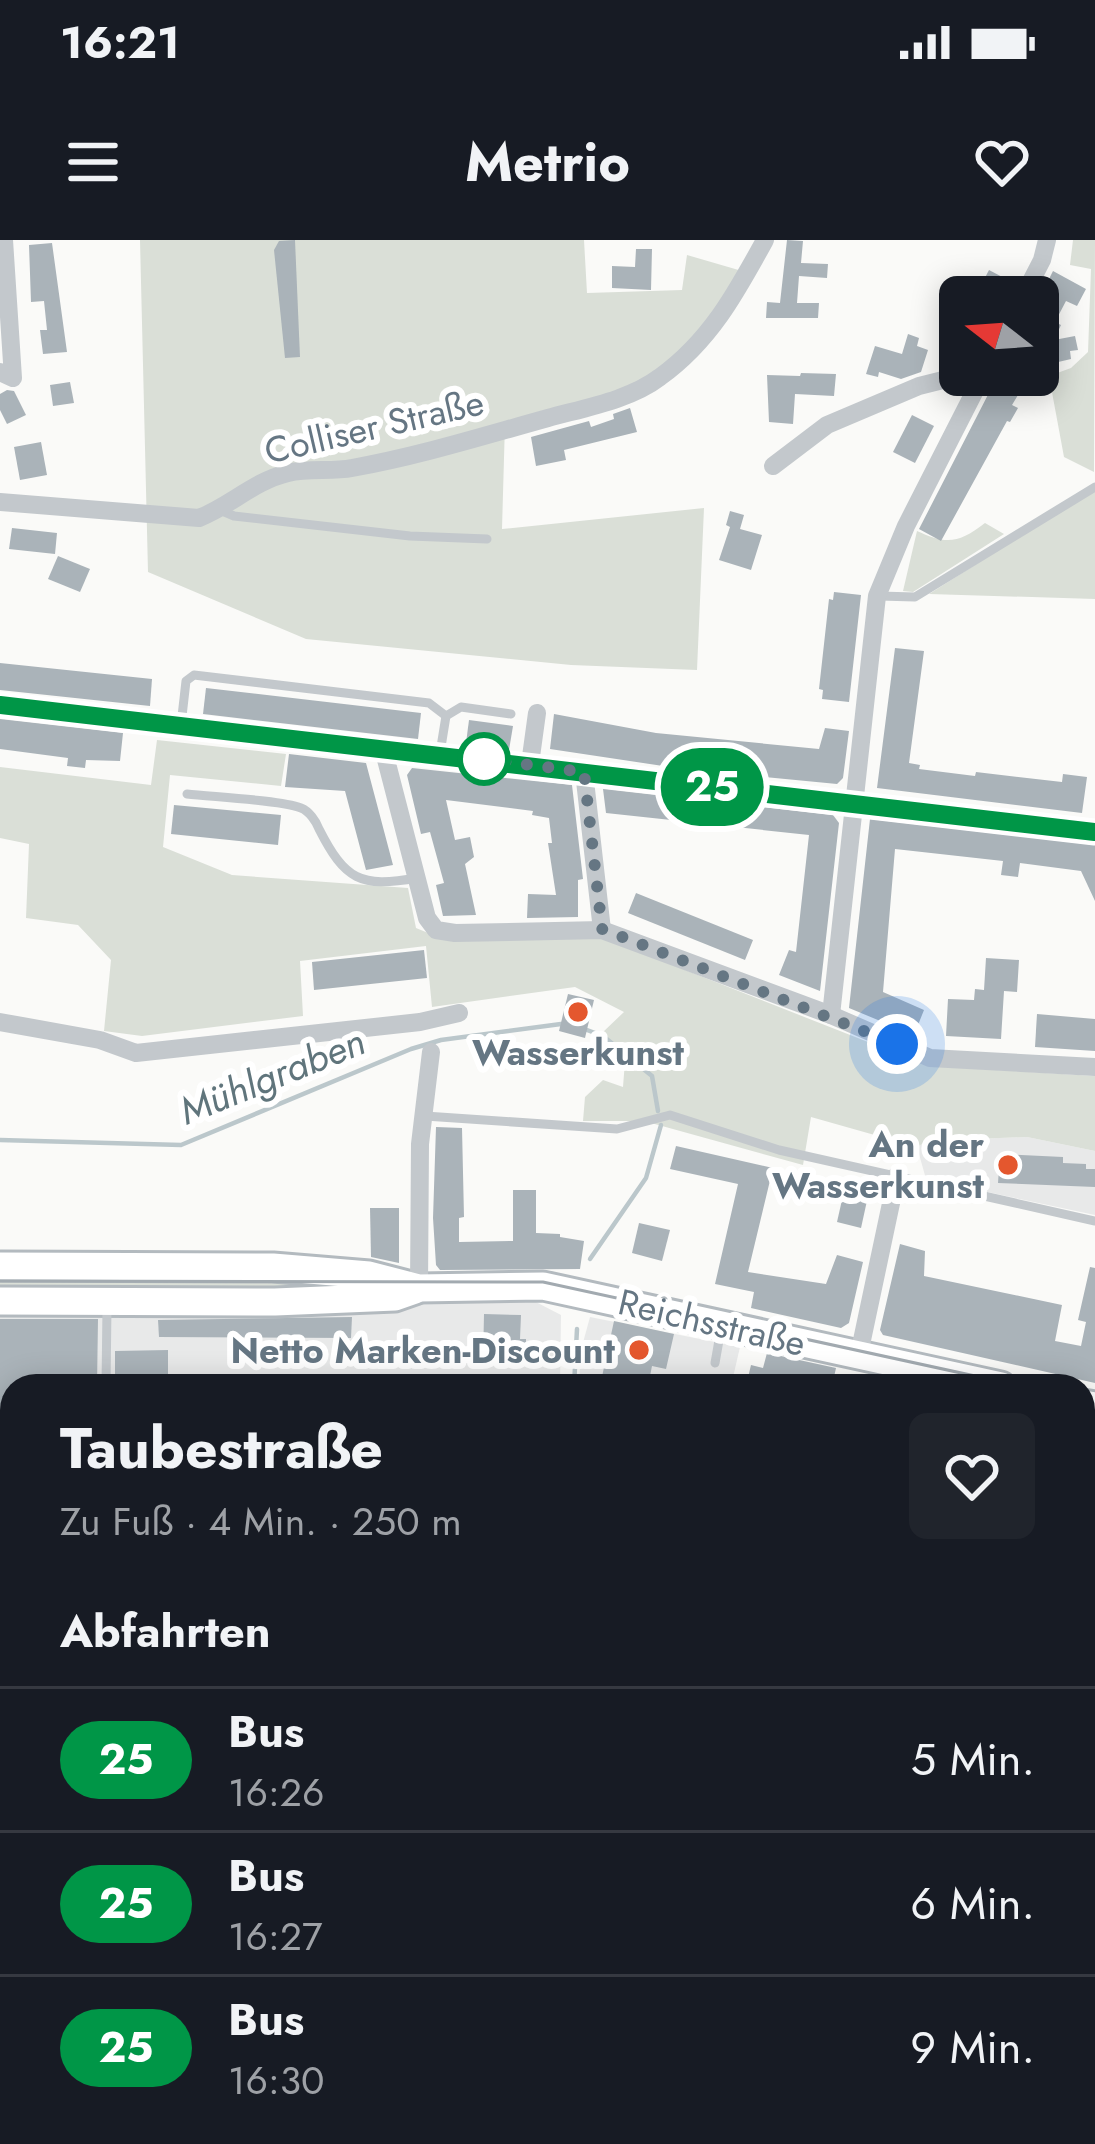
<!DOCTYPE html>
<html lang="de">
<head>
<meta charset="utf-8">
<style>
	body { margin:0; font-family:Jost,sans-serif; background:#20242c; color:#f1f3f6; height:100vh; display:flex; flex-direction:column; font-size:45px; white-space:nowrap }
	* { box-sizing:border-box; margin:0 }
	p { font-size:39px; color:#9ea1a6 }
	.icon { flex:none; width:66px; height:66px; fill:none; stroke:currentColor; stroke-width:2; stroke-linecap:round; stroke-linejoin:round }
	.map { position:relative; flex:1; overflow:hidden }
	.side { position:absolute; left:0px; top:1134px; width:1095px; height:771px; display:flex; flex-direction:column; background:#171b24; border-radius:36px 36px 0 0; box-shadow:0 6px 30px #0003 }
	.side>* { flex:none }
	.badge { padding:0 24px; border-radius:39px; font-size:42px; line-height:78px }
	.needle { width:78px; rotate:287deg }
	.buttons { position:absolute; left:939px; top:36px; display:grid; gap:24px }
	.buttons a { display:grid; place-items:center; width:120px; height:120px; border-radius:18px; background:#171b24; box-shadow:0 6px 30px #0003; font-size:60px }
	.you { position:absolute; width:60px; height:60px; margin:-30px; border:9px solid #fff; border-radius:50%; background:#1a73e8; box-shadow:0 0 0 18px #1a73e833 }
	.map>.badge { position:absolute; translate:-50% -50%; box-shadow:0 0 0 6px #fff }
	h2 { padding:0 60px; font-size:45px; line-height:108px }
	.round { display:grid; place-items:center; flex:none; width:126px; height:126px; border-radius:18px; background:#20242c }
	.summary { display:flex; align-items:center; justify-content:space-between; height:204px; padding:0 60px }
	h1 { font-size:57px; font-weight:700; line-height:90px }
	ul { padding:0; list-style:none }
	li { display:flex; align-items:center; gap:36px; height:144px; padding:0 60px; border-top:3px solid #363941 }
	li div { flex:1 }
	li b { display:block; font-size:45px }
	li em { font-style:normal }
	li .badge { min-width:132px; font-weight:700; text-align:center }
	.status { display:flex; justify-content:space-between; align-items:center; height:84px; padding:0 60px; background:#171b24; direction:ltr }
	.status svg { height:33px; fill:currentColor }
	header { display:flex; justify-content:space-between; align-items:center; height:156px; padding:0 60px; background:#171b24; font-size:54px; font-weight:700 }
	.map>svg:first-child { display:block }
</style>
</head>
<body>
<div class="status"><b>16:21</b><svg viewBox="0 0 49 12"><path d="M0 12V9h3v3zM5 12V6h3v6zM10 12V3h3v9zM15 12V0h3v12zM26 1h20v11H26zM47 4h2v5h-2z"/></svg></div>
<header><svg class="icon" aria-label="menu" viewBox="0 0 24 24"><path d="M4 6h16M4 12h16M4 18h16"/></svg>Metrio<svg class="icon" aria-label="heart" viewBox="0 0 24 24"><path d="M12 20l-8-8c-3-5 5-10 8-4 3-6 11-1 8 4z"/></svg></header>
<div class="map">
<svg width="1095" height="1904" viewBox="0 0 1095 1904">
	<rect width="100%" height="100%" fill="#fafaf8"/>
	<g fill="#e8e9e9">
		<path d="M941,893L975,899L1027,897L1095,911V975L926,939L917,907Z"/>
		<path d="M532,1060L561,1075L560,1146H12V1351L0,1358V1071Z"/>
		<path d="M590,1077L740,1107L731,1146H579L581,1110Z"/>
		<path d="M1083,1300L1095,1303V1381L1083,1377Z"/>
		<path d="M1083,1626L1095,1629V1904H0V1875H12V1893H1083Z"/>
	</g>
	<g fill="#dadfd7">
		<path d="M140,0H584L587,53L682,50L687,15L742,31C721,71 695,107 659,135C631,156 541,174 505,183L502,289L704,268L697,430L571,425L306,399L148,332Z"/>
		<path d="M1073,0H1095L1094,232L1064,217L1049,136L1071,128L1088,112L1091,29L1070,25Z"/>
		<path d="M1095,249V359L929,354Z"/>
		<path d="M985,283L1004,294L913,352L903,351L917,291C947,305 959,303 985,283Z"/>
		<path d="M157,500L286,514L281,546L170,535L163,607L232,635L408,648L416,688L438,697H601L929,826L1095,836V911L1027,897L975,899L941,893L917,907L811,877L803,925L644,881H583L585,857L603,840L623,847L625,821L603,792L624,772L575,747L432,767L426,706L300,721L303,776L142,796L104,791L111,720L78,685L26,678L29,604L0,598V527L151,545Z"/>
		<path d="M0,1030H269L392,1046L0,1056Z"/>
		<path d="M1083,1377L1095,1381V1462L1083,1459Z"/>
		<path d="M12,1705V1875H0V1710Z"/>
		<path d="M496,1893H749L751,1904H499Z"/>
	</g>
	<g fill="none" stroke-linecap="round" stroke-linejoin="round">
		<g stroke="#bbc7cb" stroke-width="4.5">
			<path d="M587,790L603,796L652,836L658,871"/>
			<path d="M0,900L181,905L411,809L441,800L561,784"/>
			<path d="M590,1019L646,938L661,885"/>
			<path d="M574,1146L577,1089"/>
			<path d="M1083,1495L1095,1498"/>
		</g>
	</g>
	<g fill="#aab3b9">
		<path d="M295,0L300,117L285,118L274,10L279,1Z"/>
		<path d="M787,0L803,1L801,23L828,24L827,38L799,36L797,63H819L818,78H766L767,62L780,63Z"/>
		<path d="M52,3L67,112L43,114L40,90H47L44,61L31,62L29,5Z"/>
		<path d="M636,9H652L651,50L612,48V26L635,27Z"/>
		<path d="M989,30L1008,40L999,57H975Z"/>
		<path d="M1053,31L1086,49L1077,66L1066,61L1055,82L1061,85L1054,100L1075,96L1078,110L1070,111L1071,119L1054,123L1052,100L1038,93V61Z"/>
		<path d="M908,94L919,98L917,106L928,110L921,132L901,139L879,132L878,137L866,134L875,106L902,114Z"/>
		<path d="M801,133L836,134L834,156L795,154L793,184L769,182L767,135L800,136Z"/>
		<path d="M70,142L74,163L53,166L50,145Z"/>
		<path d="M994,143L1018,155L1012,165L1018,168L1010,182L1007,181L941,301L919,289Z"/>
		<path d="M7,150L14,151L26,175L7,184L0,170V154Z"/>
		<path d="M630,168L637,192L564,210L566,220L536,226L531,197L589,181L591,187L614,179L613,174Z"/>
		<path d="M912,175L934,186L915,223L893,212Z"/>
		<path d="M41,202L47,235L20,240L14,207Z"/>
		<path d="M730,271L744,275L740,289L762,295L751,330L719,320L730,287L726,285Z"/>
		<path d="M12,288L57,293L55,314L9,309Z"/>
		<path d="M58,316L90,329L80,352L48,339Z"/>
		<path d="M834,352L861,355L849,462L822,459L823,450L819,449L829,359L833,360Z"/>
		<path d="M895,408L924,411L909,523L920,525L919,529L975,536L976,532L1062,542L1063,534L1087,537L1082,573L877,548Z"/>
		<path d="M0,423L152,439L150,466L0,450Z"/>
		<path d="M206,448L421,473L418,499L203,474Z"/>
		<path d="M554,474L656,493L819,509L825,488L849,491L843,538L837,544L683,529L550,509Z"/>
		<path d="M0,479L123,493L120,521L86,520L85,528L67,526L68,518L0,509Z"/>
		<path d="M469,480L513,486L509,510L466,503Z"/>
		<path d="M289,514L366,523L393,625L366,630L345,551L285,547Z"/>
		<path d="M412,528L572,545L583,639L578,640V677L527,678L528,654L556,655L548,603H552L549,578L532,575L533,571L446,560L455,600L470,597L474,617L465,624L476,675L443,676L436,645L444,643L430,592L421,594L407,535Z"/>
		<path d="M603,549L833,575L839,583L820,751L779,735L789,710L796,712L809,595L606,573Z"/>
		<path d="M174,565L281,575L278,605L171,594Z"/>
		<path d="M870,579L1095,605V661L1081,631L1020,623L1018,637L1001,635L1003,621L895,609L883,752L924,770L914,795L849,768Z"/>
		<path d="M636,653L753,700L745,720L628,673Z"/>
		<path d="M424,710L427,738L314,750L312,722Z"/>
		<path d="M986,718L1019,720L1017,752L1004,751L1001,799L946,796L948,759L974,760L975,749L984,750Z"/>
		<path d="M568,754L594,760L585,798L559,791Z"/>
		<path d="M1037,774L1095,779V811L1035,807Z"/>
		<path d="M436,887L462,888L464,977L459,978V1002L513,1001V950H536V993L560,994V997L584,1001L580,1029L440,1030L436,1025L433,978Z"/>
		<path d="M676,906L773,928L748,1032L826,1044L837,1015L863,1022L849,1083L841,1088L751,1068L754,1052L715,1044L738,944L670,929Z"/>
		<path d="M1000,914L1063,917V923L1086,924V929H1095V947L998,943Z"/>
		<path d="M844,951L868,956L861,988L837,982Z"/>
		<path d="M370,968H399V1023L371,1017Z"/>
		<path d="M639,983L670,990L662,1021L632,1013Z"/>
		<path d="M900,1004L925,1011L924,1036L1062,1065L1055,1101L1081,1106L1086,1082L1078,1080L1090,1027L1095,1028V1143L883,1095L880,1090Z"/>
		<path d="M484,1074L521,1075L520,1099H526V1119H520V1123L483,1122Z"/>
		<path d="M352,1077L351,1098L159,1097L158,1080Z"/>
		<path d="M0,1079H98L97,1146H12V1323H0Z"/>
		<path d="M614,1081L674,1094L666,1129L652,1126L648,1146H600Z"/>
		<path d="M168,1110V1146H115V1111Z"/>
		<path d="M767,1113L836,1128L832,1146H746L751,1125L763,1128Z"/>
		<path d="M1083,1182L1095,1184V1243L1083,1240Z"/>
		<path d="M1083,1769L1095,1772V1821L1083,1818Z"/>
	</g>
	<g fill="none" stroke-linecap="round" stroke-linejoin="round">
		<g stroke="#b3babf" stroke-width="33">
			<g id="secondary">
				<path d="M0,1026L273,1027L369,1035L419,1048L543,1046L1001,1146"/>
				<path d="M0,1061L275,1062L395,1057L415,1050"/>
				<path d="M1083,1164L1095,1166"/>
			</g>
		</g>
		<g stroke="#c3c8cc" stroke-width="9">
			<path d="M220,270L234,276L410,296L487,299"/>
			<path d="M879,356L915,357L1095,247"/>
			<path d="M446,476L461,467L511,474"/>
			<path d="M181,485L186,441L194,435L429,463L446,476L440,513"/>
			<path d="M187,554C213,557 280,560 301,568C309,571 316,581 319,589C345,640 360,648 417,638"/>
			<path d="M425,876L617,889L670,875L779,910L1095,981"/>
			<path d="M715,1123L721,1089"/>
			<path d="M106,1146L107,1067"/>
			<path d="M0,1349L12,1342"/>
		</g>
		<g stroke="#c3c8cc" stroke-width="18">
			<path d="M1023,57L1042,20L1047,0"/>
			<path d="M0,132L13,138L4,0"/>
			<path d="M773,226L827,185L919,146L963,135"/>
			<path d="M0,262L199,278C230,266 254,241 288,233C309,228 332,232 352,228C419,216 483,196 548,178C584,168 630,160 660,137C710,101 736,53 765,0"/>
			<path d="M0,465L1095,592"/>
			<path d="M383,508L427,678L436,690L455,693L602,690L831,775L930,818L1095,827"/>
			<path d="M530,524L537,473"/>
			<path d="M584,532L602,690"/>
			<path d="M831,775L877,356L906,286L983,135"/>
			<path d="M0,782L100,800L136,813L420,782L459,773"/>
			<path d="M419,1048L420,904L431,812"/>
			<path d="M858,1119L897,935"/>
			<path d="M1083,1746L1095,1749"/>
			<path d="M204,1893L206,1904"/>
			<path d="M935,1904L938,1893"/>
		</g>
		<use href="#secondary" stroke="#fff" stroke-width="27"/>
		<g stroke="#a2aab0" stroke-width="3">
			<path d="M0,1041L543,1042L1021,1146"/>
			<path d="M1083,1168L1095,1171"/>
		</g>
		<g stroke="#a2aab0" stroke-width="9">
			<g id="rail">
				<path d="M1083,1543L1095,1546"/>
				<path d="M0,1653L12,1648"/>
				<path d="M0,1682L12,1677"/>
			</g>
		</g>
		<use href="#rail" stroke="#fff" stroke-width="4.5" stroke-dasharray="14" stroke-linecap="butt"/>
	</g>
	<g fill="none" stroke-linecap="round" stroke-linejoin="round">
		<g stroke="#fff" stroke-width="27">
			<path id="line" d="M0,465L1095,592"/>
		</g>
		<use href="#line" stroke="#009647" stroke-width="18"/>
		<path stroke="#657683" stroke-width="12" stroke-dasharray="0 21.6" d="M484,519L584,532L602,689L897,804"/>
	</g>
	<circle fill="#fff" stroke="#009647" stroke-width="6" cx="484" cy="519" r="24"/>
	<g fill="#e4572e" stroke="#fff" stroke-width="4.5">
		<circle cx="578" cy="772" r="12"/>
		<circle cx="1008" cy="925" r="12"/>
		<circle cx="639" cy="1110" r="12"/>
	</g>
	<g text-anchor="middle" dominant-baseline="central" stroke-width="12" stroke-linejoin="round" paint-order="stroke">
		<g font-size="36" fill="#657683" stroke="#fff">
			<text transform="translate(374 186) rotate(-13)">Colliser Straße</text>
			<text transform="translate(712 1082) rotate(13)">Reichsstraße</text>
		</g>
		<g font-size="36" font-weight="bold" fill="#657683" stroke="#fff" text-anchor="end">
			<text x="578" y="812" text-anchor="middle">Wasserkunst</text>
			<text x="984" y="904">An der<tspan x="984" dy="41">Wasserkunst</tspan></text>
			<text x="615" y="1110">Netto Marken-Discount</text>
		</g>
		<g font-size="39" font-style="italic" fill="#60757c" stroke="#fff">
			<text transform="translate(272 836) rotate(-22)">Mühlgraben</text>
		</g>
	</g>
</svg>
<div class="buttons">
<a><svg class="needle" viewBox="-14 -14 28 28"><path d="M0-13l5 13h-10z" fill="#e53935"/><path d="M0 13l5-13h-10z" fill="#9ea1a6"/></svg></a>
</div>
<div class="you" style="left:897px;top:804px"></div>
<b class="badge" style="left:712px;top:547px;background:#009647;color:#fff">25</b>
<section class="side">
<div class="summary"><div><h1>Taubestraße</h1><p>Zu Fuß · 4 Min. · 250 m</p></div><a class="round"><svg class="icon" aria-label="heart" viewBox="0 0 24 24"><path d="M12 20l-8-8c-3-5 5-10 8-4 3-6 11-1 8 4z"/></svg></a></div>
<h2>Abfahrten</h2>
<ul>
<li><span class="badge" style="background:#009647;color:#fff">25</span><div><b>Bus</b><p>16:26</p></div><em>5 Min.</em></li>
<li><span class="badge" style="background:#009647;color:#fff">25</span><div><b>Bus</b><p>16:27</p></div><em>6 Min.</em></li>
<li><span class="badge" style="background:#009647;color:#fff">25</span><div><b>Bus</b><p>16:30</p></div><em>9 Min.</em></li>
</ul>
</section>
</div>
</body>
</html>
